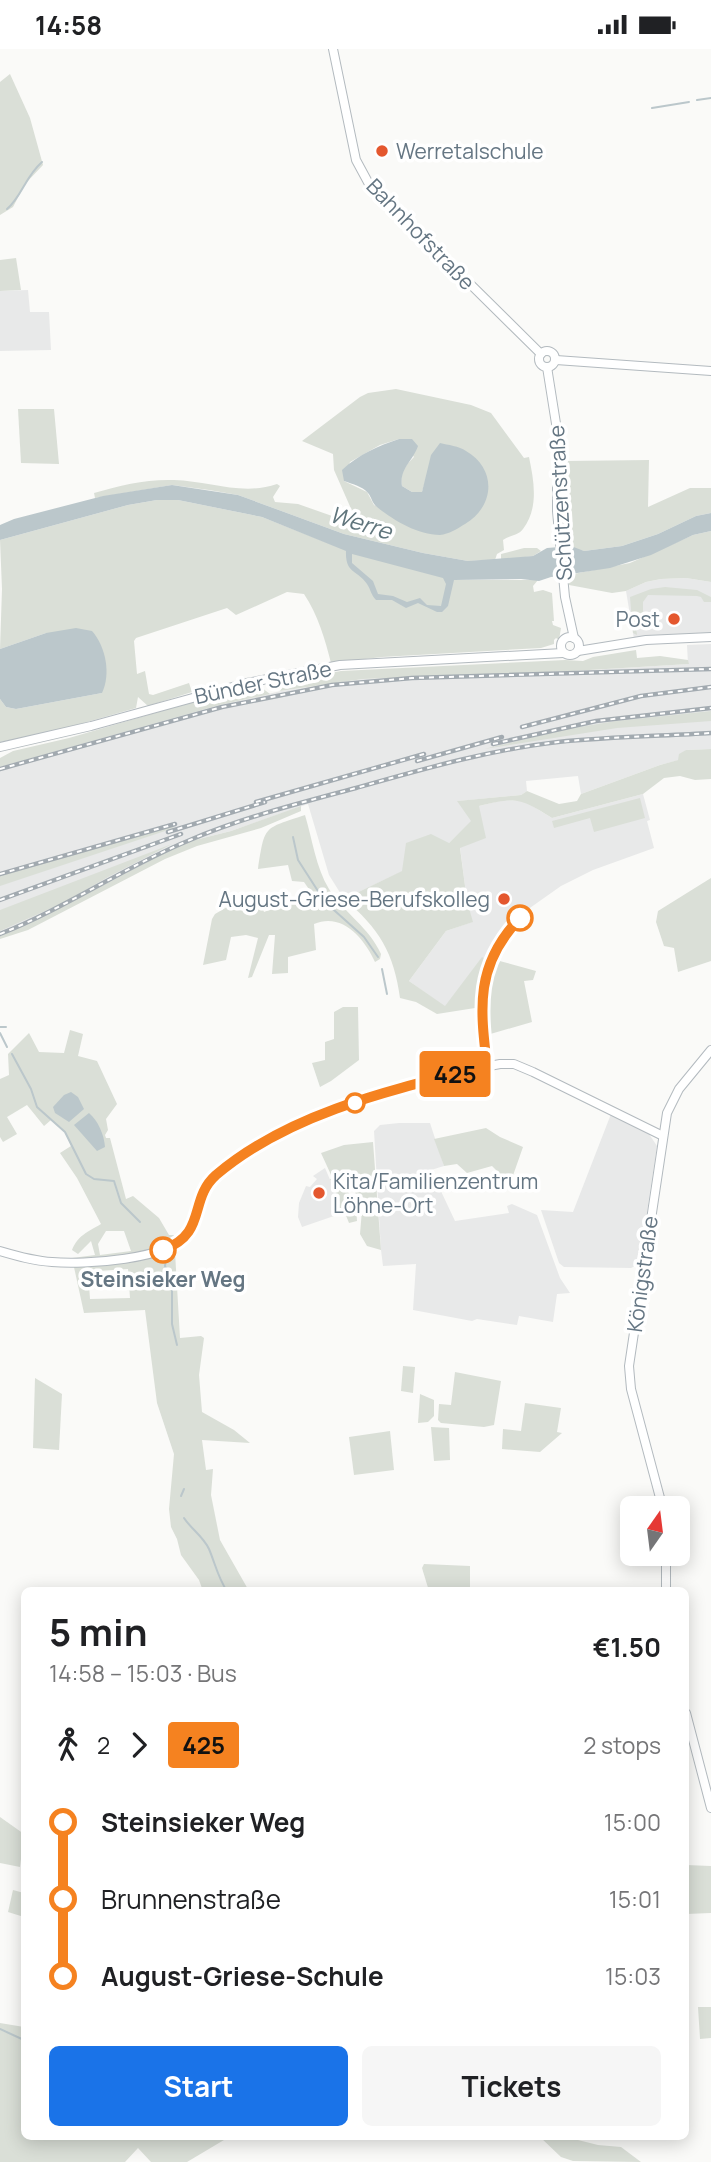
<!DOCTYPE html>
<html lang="en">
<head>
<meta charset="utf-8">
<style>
	body { margin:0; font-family:Manrope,sans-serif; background:#f6f6f6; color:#202124; height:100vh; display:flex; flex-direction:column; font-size:26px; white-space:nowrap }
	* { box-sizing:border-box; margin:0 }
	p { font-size:23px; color:#757577 }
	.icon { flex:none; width:38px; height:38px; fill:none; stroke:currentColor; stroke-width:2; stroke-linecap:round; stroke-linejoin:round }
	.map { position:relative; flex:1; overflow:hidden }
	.details { position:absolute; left:21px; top:1538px; width:668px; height:553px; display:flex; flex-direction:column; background:#fff; border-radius:10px; box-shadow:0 4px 18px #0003 }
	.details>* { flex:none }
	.badge { padding:0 14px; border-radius:5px; font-size:24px; line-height:46px }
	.needle { width:46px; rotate:14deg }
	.tools { position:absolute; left:620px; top:1447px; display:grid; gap:14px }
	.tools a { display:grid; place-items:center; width:70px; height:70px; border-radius:10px; background:#fff; box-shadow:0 4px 18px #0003; font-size:35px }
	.map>.badge { position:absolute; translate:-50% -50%; box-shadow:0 0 0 4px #fff }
	.legs { display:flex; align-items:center; gap:10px; height:77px; padding:0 28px; font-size:23px }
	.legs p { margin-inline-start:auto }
	.head { display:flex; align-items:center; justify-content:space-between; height:119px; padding:0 28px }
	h1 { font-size:38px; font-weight:700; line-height:52px }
	.button { display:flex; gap:14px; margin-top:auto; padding:14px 28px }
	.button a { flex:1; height:80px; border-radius:10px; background:#1a73e8; color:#fff; font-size:28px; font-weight:700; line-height:80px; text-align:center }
	.button a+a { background:#f6f6f6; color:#202124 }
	ul { padding:0 28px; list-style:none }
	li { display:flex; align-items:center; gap:24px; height:77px; font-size:26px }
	li i { display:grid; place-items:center; width:10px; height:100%; margin:0 9px; background:currentColor }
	li i::after { content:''; width:18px; height:18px; margin:-9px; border:5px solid; border-radius:50%; background:#fff }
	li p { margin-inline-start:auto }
	li:first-child i { background:linear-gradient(#0000 50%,currentColor 0) }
	li:last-child i { background:linear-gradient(currentColor 50%,#0000 0) }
	.status { display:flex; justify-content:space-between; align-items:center; height:49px; padding:0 35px; background:#fff; direction:ltr }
	.status svg { height:19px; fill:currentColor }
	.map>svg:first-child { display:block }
</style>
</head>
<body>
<div class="status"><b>14:58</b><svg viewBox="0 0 49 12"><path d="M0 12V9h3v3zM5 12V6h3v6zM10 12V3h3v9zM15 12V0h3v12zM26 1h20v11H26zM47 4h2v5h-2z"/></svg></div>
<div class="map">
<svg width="711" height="2113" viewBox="0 0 711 2113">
	<rect width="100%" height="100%" fill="#fafaf8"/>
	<g fill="#e8e9e9">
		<path d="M28,241L30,263H49L51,301L0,302V242Z"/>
		<path d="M686,529L711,533V584L634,590L626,542L646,533L661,530Z"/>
		<path d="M711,595V700L686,701L679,711L660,716L581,745L578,727L526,732L527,742L521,746L458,752L472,772L449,794L403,822L344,850L329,826L308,755L231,782L191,792L156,808L64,857L0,887V718L220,656L281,642L363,630L573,622L688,615L687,596Z"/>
		<path d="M643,745L650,771L647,772L654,799L593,821L561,837L527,861L510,878L486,911L482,909L445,958L409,932L446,882L472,873L467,852L460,798L479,757L503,751L524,752L552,769Z"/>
		<path d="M611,1065L649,1085L657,1097L639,1215L631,1219L564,1218L559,1214L541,1161L573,1163Z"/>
		<path d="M399,1074H430L444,1117L431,1121L455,1172L509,1164L507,1157L512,1155L537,1166L560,1229L570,1244L557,1245L553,1273L519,1267L517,1276L477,1270L472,1272L413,1261L416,1215L383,1217L381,1201L374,1082L380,1076Z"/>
		<path d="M325,1119L340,1154L334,1167L302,1178L298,1168L299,1154L306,1137L310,1138L317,1130L313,1127Z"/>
	</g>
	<g fill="#dadfd7" fill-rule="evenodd">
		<path d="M10,25L30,69L43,116L25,135L13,158L0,166V33Z"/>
		<path d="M16,209L21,241L0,242V211Z"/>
		<path d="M396,340L471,356L491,364L524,409L529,408C534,432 539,459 523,480C518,487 509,486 503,491L504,501L497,505L495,511L468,512L423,504L344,485L238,446L209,441L172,436L95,449L94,444C121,436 146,430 174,431C209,432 243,447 277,435L280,437L273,448L275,453L298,455L352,474L356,471L334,421L333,405L302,392L360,348L368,344ZM399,390L414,408C405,417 399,424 402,437L412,443H422L426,430L423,483L374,456L367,443L344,432L350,413L380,396Z"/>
		<path d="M18,360H54L59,415L21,414Z"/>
		<path d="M649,411L648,458L690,439H711V464L696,467L658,485L622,497L584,502L565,498L563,475L568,472L564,444L566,412Z"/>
		<path d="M157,451H178L262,468L353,504L454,531H538L533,537L534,543L543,541L552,544L554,572H552L553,576L561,579L559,591L556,589L554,591V595L541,599L382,608L331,614C325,590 318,566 304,545L287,543L236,566L227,559L136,589L134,592L137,625L145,622L149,645L153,646L189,634L192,643L148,657L138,648L136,659L52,683L0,693V650L6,658L16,660L102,644L46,584L0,600L2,540L0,491L128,456Z"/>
		<path d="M711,482V533L686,529L661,530L646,533L626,542L612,544L569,536L568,526L630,514L693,486Z"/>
		<path d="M524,499H537L541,502L533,507L501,511V505Z"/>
		<path d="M665,538L697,541L711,548V553H704L701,548L697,547L648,546L643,553V564L634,565L637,586L633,584L630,548L651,540Z"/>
		<path d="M636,601L637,609L660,607L688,611L689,615L573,622L363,630L280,642L287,632L341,622L565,611L583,612L593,608Z"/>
		<path d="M262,639L270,645L220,656L0,718V709L13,702L69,689L196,652Z"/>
		<path d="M711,662V672L617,679L484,700L567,680L616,672Z"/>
		<path d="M711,700V730L695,731L680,727L664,729L643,745L552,769C520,749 516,748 479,757L486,789L460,799L467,852L473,873L446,882L409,932L445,957L482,908L486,911L477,935L475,959L437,965L416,953L400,949C394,904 379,879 344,850L402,822L406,794L431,785L449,794L471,772L457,752L521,746L527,742L559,755L577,752L581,745L660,716L678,711L679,705L686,701Z"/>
		<path d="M640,749L645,769L594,783L590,769L554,779L552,772Z"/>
		<path d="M301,757V762L261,779L197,797L165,810L28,881L0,890V887L64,857L156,808L191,792L231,782Z"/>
		<path d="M305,766C312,789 316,819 329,840C344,864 369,878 381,905L380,910L375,913C364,889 342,863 314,875L316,901L288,908V924L272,925L275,886H269L252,928L248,929L258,889L246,886L231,888L226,911L203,916L212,870L215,865L253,843L257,844L264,863L290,853L315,849L304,833L292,832L288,816L258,820C265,776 263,780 305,766Z"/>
		<path d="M172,777L174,779L0,837V827Z"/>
		<path d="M172,795L108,828L63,854L0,882V861Z"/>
		<path d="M711,829V912L678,923L674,899L664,897L656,873L658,862Z"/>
		<path d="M496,911L536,922L533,931L524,932L532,973L487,986C483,958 488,938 496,911Z"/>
		<path d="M343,958H358L359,1011L331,1032L320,1038L312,1014L325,1011V993L334,990V963Z"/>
		<path d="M70,981L83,985L78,1007L97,1012L117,1055L106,1070L108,1081L105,1086L106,1089H110L126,1150L133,1147L159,1169L169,1186H177L178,1190L171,1194L175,1203L180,1289L201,1287L204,1289L199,1326L202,1363L234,1381L250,1394L202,1391L206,1421L213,1420L211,1446L220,1491L249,1542H203L199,1531L181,1506L177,1490L171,1478L169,1460L174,1405L157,1354L145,1261L84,1264L72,1209L95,1206L91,1192L78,1205L72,1201C78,1186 88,1183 101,1175L77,1129L60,1104L71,1097L65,1083L51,1071L44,1077L27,1056L7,1068L17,1085L3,1093L0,1088V1030L9,1026L8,1005L29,984L39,1003L64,1004ZM106,1182H124L131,1202L100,1206L98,1195ZM128,1220L130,1249L90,1250L89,1236H84L83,1223Z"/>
		<path d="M486,1079L500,1088L523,1098L510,1135L492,1117L467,1124L457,1115L444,1117L434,1090Z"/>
		<path d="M373,1093L381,1201L367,1197L360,1185L362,1161L351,1132L339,1126L332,1128L321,1104L344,1096Z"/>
		<path d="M336,1129C349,1141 357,1154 357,1172L349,1174L343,1159L334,1167L340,1154L330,1130Z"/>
		<path d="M403,1317L415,1318L413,1344L401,1342Z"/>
		<path d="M455,1323L501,1332L494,1376L484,1378L441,1374L438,1371L439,1355L451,1356Z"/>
		<path d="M35,1329L62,1345L59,1401L33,1399Z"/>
		<path d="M420,1345L434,1351V1367L428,1373L418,1374Z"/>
		<path d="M525,1354L561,1359L557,1383L562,1384L540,1403L502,1400L503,1380L521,1382Z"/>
		<path d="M431,1378L449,1379L450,1411L434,1412Z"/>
		<path d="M390,1382L394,1421L354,1426L349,1388Z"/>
		<path d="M424,1515L470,1517V1542H429L422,1519Z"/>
		<path d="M0,1768L24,1785L20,1818L0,1814Z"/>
		<path d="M686,1816L711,1817V1864L686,1865Z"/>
		<path d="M13,1841L24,1844V1868L8,1863Z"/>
		<path d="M698,1958H711V1989L700,1990Z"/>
		<path d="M0,1974L24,1978V2088H229L187,2113H151L138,2099L125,2113H0Z"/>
		<path d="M540,2088H566L598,2096L621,2098L641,2113L573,2112L561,2108Z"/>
	</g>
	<g fill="#bbc7cb" fill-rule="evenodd">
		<path d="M399,390H412L418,397C413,412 399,420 402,437L412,443H422L431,406L440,394C448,396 459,397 466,402C497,420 495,457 465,475C457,480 449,485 440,486C418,486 393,471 377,458C372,454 372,449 368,444C362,437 352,435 344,432L342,421C359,405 378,397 399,390Z"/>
		<path d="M172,436L238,446L344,485L423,504L468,512L533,507L547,499L571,497L584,502L622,497L658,485L696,467L711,464V482L693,486L651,506L610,519L551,528L539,532L521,530L454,531L448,557L442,563H437L418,554L406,559L392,551H376C371,546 371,541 367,535C358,521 345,525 346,502L262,468L178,451H157L128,456L0,491V476L14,470L103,447ZM352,505L443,529L446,535L441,557L427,556L420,549L407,553L393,547L378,545L373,532L352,514Z"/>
		<path d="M76,579L92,582C106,598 111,625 102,644L16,660L6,658L0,650V600L46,584Z"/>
		<path d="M71,1043L78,1048L84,1060L69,1073L55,1064L53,1058L64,1046Z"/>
		<path d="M89,1064C98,1072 104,1085 105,1098L97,1102L74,1076Z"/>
	</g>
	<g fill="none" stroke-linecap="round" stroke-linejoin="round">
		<g stroke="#bbc7cb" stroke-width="2">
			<path d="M697,51L711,49"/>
			<path d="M652,59L689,53"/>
			<path d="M7,160C22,147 25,128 42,113"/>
			<path d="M293,788L298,811L325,853L364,888L378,908"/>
			<path d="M382,920L387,945"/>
			<path d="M0,978H6"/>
			<path d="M0,984L7,998"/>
			<path d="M12,1005L31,1040L37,1058L65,1083L86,1125L94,1130L114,1132L121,1154L140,1173"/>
			<path d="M166,1210L165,1217L172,1234V1275L177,1296"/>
			<path d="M181,1447L184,1440"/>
			<path d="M184,1469C191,1480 203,1487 209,1500C215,1514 218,1529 227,1542"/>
			<path d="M0,1980L24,1991"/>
		</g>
		<g stroke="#b3babf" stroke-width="10">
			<g id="secondary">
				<path d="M333,0L356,111L369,135L541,305"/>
				<circle cx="547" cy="310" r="8"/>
				<path d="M556,311L711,322"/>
				<path d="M547,318L561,406L557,439V462L565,548L574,589"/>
				<circle cx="570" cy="597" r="9"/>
				<path d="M578,602L646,591L711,588"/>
				<path d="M0,698L91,677L247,634L340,616L563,604"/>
				<path d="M0,1202C17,1207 34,1212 52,1213C83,1216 170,1211 189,1184C197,1172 197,1157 203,1144C210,1127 230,1114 245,1105C319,1058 414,1030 500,1015H514L533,1023L663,1087"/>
				<path d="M663,1460L631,1340L629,1317L667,1064L679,1040L711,1001"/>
				<path d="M666,1542V1505"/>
				<path d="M686,1664L711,1759"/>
			</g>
		</g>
		<use href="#secondary" stroke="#fff" stroke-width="8"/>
		<g stroke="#a2aab0" stroke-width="4.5">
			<g id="rail">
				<path d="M522,678L641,647L711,638"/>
				<path d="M493,695L596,672L711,659"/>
				<path d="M417,712L502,688"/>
				<path d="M0,720L222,658L332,636L412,629L711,620"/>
				<path d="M256,753L424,705"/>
				<path d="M168,783L265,753"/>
				<path d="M0,825L175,775"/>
				<path d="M0,851L181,785"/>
				<path d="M0,885C66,859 124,818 190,791C244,768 300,754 356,739C423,720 489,701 558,693C608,688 660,687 711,684"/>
			</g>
		</g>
		<use href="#rail" stroke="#fff" stroke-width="2" stroke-dasharray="5" stroke-linecap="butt"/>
	</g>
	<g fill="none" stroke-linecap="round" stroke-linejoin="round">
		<g stroke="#fff" stroke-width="16">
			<path id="line-1" d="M163,1201C208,1184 188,1151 216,1126C290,1063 395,1040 487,1017C480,958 475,916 520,869"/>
		</g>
		<use href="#line-1" stroke="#f58220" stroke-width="10"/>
	</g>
	<g fill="#e4572e" stroke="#fff" stroke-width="2.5">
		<circle cx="382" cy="102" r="7"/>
		<circle cx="674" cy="570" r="7"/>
		<circle cx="504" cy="850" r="7"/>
		<circle cx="319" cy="1144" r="7"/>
	</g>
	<g fill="#fff" stroke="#f58220" stroke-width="3.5">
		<circle cx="520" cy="869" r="12"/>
		<circle cx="355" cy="1054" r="9"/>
		<circle cx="163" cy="1201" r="12"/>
	</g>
	<g text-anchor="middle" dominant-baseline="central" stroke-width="7" stroke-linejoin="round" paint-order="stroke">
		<g font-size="21" fill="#657683" stroke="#fff" text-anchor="start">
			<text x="396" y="102">Werretalschule</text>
			<text x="660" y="570" text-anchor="end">Post</text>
			<text x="490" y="850" text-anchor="end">August-Griese-Berufskolleg</text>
			<text x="333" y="1132">Kita/Familienzentrum<tspan x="333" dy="24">Löhne-Ort</tspan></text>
		</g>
		<g font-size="21" fill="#657683" stroke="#fff">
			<text transform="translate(421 185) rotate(46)">Bahnhofstraße</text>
			<text transform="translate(560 454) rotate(-93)">Schützenstraße</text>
			<text transform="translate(263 633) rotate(-12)">Bünder Straße</text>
			<text transform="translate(642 1225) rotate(-82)">Königstraße</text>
		</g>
		<g font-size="21" font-weight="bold" fill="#657683" stroke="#fff">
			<text x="163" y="1230">Steinsieker Weg</text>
		</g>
		<g font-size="23" font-style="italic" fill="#60757c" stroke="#fff">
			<text transform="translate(361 473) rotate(17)">Werre</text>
		</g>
	</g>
</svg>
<div class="tools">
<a><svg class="needle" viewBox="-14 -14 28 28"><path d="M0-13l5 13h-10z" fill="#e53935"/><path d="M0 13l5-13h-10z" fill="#757577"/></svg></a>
</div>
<b class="badge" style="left:455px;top:1025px;background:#f58220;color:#111">425</b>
<section class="details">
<div class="head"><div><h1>5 min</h1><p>14:58 – 15:03 · Bus</p></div><b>€1.50</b></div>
<div class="legs"><svg class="icon" aria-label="walk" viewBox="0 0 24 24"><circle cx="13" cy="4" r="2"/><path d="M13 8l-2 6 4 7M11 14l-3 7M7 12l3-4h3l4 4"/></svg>2<svg class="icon" aria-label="forward" viewBox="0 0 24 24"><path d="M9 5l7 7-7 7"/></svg><b class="badge" style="background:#f58220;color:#111">425</b><p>2 stops</p></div>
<ul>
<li><i style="color:#f58220"></i><b>Steinsieker Weg</b><p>15:00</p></li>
<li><i style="color:#f58220"></i><span>Brunnenstraße</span><p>15:01</p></li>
<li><i style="color:#f58220"></i><b>August-Griese-Schule</b><p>15:03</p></li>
</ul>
<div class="button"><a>Start</a><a>Tickets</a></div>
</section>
</div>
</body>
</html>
